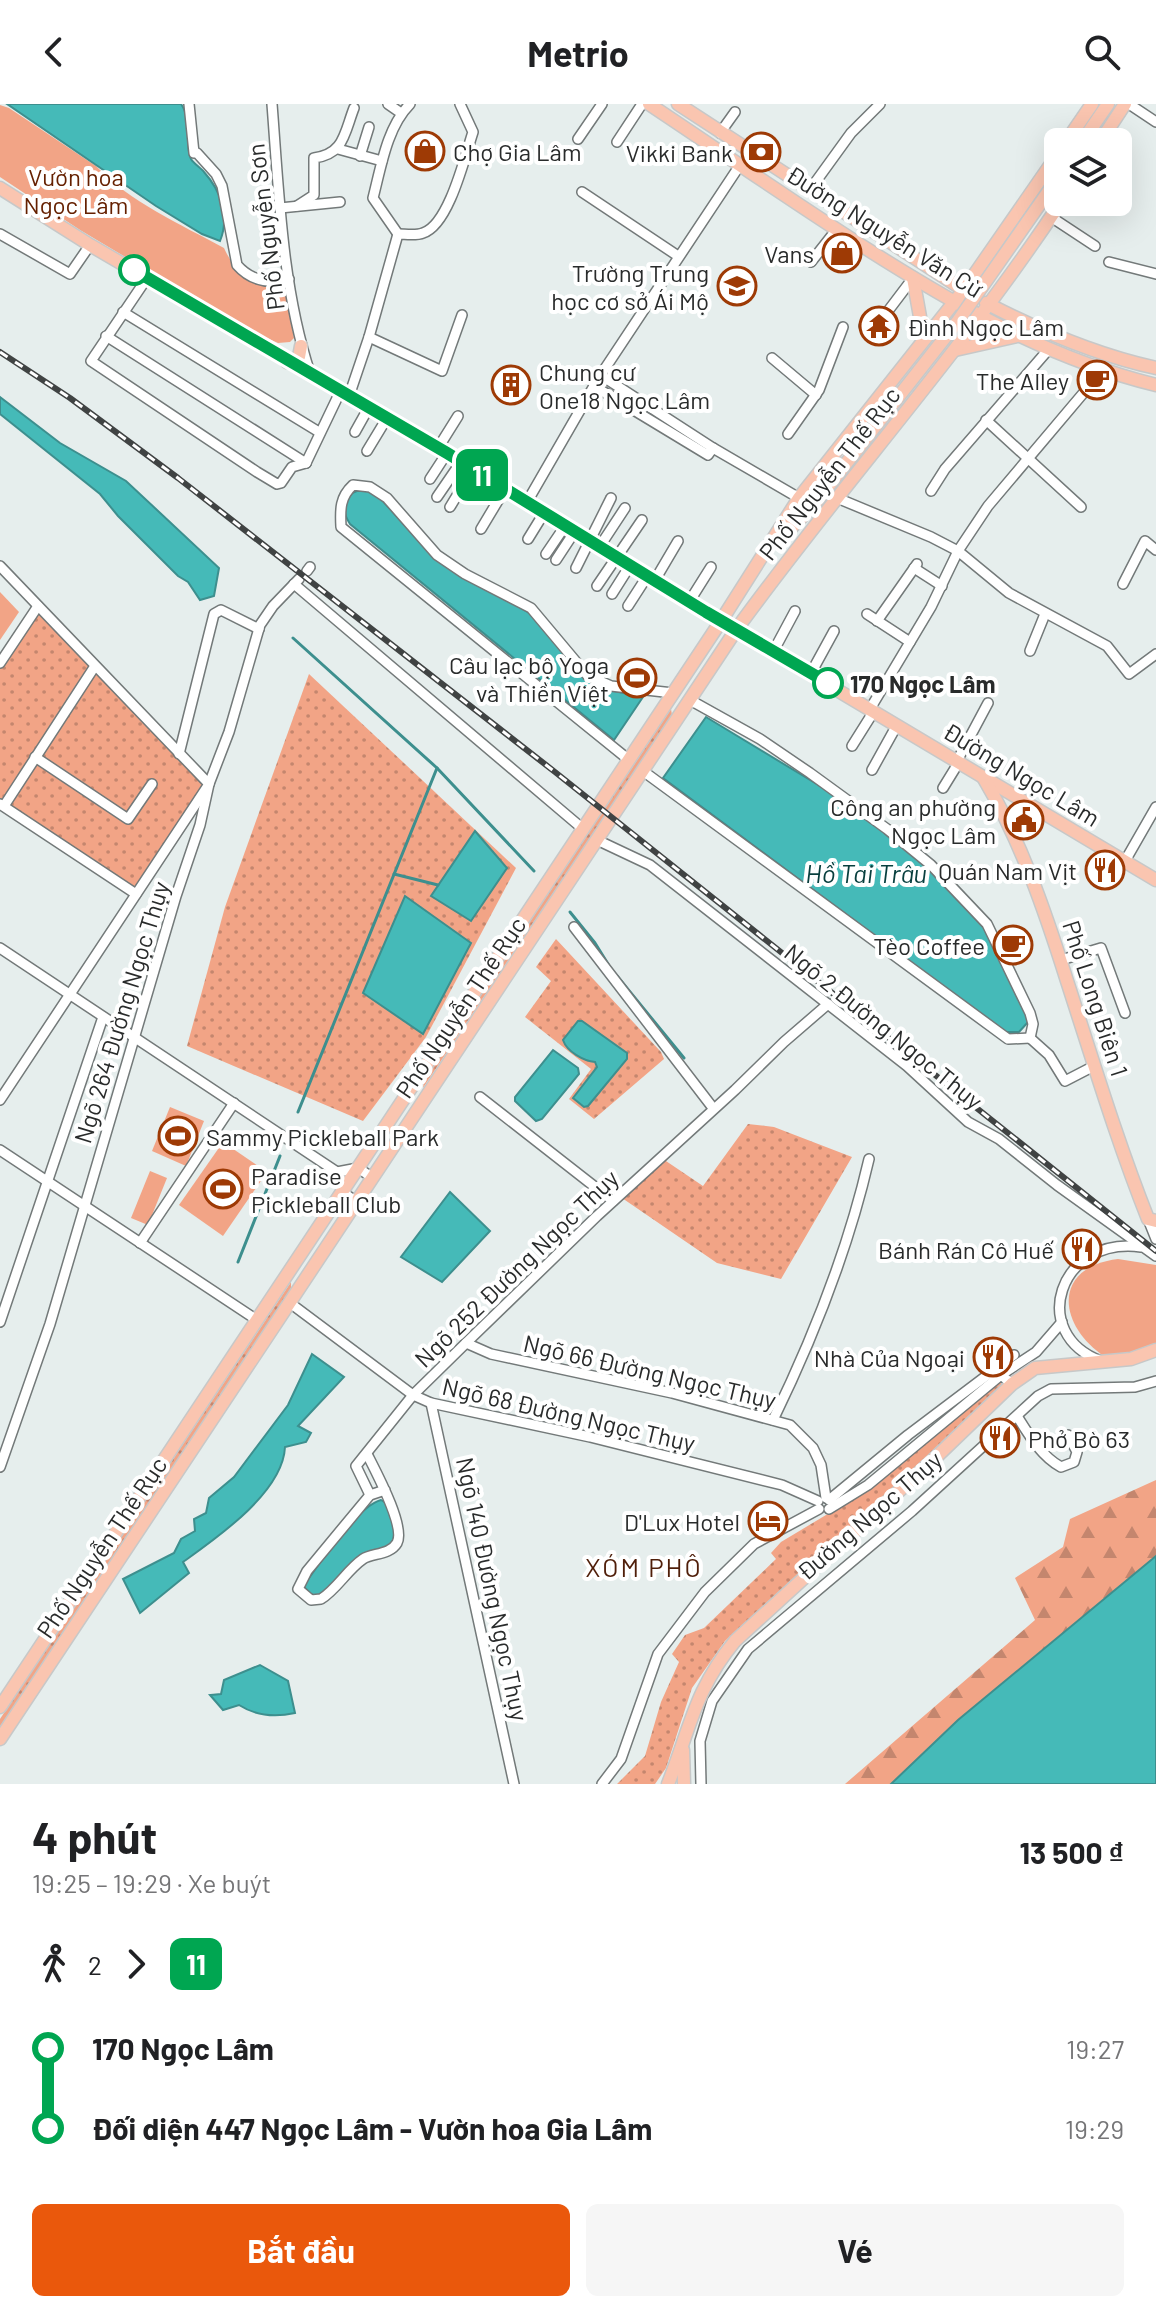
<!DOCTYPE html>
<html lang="vi">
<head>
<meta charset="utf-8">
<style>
	body { margin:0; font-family:Barlow,sans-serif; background:#f6f6f6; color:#202124; height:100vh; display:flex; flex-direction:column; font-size:30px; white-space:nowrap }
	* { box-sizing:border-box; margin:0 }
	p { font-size:26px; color:#757577 }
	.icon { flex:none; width:44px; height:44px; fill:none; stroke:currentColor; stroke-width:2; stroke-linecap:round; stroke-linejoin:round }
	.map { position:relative; height:1680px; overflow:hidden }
	.details { display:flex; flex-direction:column; background:#fff; flex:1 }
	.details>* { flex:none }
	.badge { padding:0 16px; border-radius:12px; font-size:28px; line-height:52px }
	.fabs { position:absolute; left:1044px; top:24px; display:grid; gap:16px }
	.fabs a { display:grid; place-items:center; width:88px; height:88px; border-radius:12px; background:#fff; box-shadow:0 8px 32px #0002; font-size:40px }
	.map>.badge { position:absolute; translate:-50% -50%; box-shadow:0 0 0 4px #fff }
	.legs { display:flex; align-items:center; gap:12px; height:88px; padding:0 32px; font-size:26px }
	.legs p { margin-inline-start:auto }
	.headline { display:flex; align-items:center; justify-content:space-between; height:136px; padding:0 32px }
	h1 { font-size:44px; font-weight:700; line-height:60px }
	.button { display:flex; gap:16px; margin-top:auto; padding:16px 32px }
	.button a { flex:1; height:92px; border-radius:12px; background:#ea580c; color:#fff; font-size:32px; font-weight:700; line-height:92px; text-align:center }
	.button a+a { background:#f6f6f6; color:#202124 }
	ul { padding:0 32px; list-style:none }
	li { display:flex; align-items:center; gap:28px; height:80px; font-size:30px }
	li i { display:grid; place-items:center; width:12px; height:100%; margin:0 10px; background:currentColor }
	li i::after { content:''; width:20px; height:20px; margin:-10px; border:6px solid; border-radius:50%; background:#fff }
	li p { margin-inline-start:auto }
	li:first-child i { background:linear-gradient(#0000 50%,currentColor 0) }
	li:last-child i { background:linear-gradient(currentColor 50%,#0000 0) }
	header { display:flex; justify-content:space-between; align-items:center; height:104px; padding:0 32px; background:#fff; font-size:36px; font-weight:700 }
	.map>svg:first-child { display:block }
</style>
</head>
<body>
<header><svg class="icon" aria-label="back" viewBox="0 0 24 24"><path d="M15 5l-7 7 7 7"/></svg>Metrio<svg class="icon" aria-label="search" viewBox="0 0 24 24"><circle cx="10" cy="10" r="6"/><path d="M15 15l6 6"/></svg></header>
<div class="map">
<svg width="1156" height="1680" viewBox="0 0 1156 1680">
	<defs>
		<pattern id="grass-dots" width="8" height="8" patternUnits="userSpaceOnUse" patternTransform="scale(2)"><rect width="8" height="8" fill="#f2a486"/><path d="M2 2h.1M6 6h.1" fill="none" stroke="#c4866e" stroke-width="1.8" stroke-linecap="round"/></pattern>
		<pattern id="forest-firs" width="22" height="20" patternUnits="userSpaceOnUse" patternTransform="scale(2)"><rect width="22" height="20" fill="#f2a486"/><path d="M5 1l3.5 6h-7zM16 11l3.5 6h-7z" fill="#c4866e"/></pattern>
	</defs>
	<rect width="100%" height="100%" fill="#e6eeed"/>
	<g fill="url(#grass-dots)">
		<path d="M38,502L209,680L136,790L0,700V559Z"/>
		<path d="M309,570L516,764L426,933L363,1017L187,942L225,803Z"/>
		<path d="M671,605L672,611L423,984L424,977Z"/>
		<path d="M556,835L661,948L664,955L594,1015L569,995L591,965L525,913L551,877L536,863Z"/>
		<path d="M748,1020L774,1023L852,1053L781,1175L717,1159L622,1094L663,1055L703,1082Z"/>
		<path d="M291,1178V1185L0,1624V1615Z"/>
		<path d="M998,1279H1001L1002,1283L725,1537L692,1584L666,1664L655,1680H617L645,1652L661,1598L679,1558L672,1550L685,1531L704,1524L776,1455L771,1449L781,1438L846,1399Z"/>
	</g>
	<path fill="url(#forest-firs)" d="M1156,1376V1452L958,1616L891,1680H845L1035,1516L1015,1474L1063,1443L1070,1415Z"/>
	<g fill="#f2a486">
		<path d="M0,1L9,4L96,62C130,98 180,120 224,144C238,175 253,171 283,176L294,234L290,238L278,239L248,226L80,126L0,73Z"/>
		<path d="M0,488L19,508L0,536Z"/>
		<path d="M170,1003L204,1017L186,1062L152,1047Z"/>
		<path d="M223,1038L267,1068L223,1132L179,1101Z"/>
		<path d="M150,1067L167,1074L148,1121L131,1114Z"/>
		<path d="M1118,1155L1156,1161V1246L1105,1253C1057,1221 1052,1163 1118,1155Z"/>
	</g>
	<g fill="#45bab8" stroke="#3d8f8e" stroke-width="2">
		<path d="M7,0H181C193,17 184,40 191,55C193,59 201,64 204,68C221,87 230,112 220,137L202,130L156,102Z"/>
		<path d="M0,293L60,339L126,377L219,464L214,492L200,496L188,478L178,472L118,412L100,390L0,310Z"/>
		<path d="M357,387H369L381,395L419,437L443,458L531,510L592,579L604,585L643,593L614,636L350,420C342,408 341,392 357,387Z"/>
		<path d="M706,613L825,685L919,754L990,830L1029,917L1019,928H1004L663,674Z"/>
		<path d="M475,727L507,764L471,817L431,792Z"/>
		<path d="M405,792L471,839L423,930L363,889Z"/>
		<path d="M578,917H582L627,949V955L588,1002L584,1003L573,994L597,963L595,958C584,957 567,948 563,936Z"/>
		<path d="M553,946L578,964L579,970L542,1015L536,1017L515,997V993Z"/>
		<path d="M450,1088L490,1127L442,1178L401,1153Z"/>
		<path d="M312,1250L344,1273L298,1322L311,1329L306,1338L285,1343C283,1388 218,1433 183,1458L189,1469L140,1509L123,1475L174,1449L181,1435L195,1427L194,1415L206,1409L209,1394L234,1373L288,1301Z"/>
		<path d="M381,1396L386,1399C389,1409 397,1425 393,1436C390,1447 368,1445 360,1452C343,1465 335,1486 314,1493L303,1482C319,1461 357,1402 381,1396Z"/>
		<path d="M1156,1452V1680H891L958,1616Z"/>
		<path d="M260,1561L288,1577L295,1609C276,1613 256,1612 239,1601L223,1606L210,1591L221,1590L224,1576Z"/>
	</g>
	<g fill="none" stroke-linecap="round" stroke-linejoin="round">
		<g stroke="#3d8f8e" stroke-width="3">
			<path d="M293,534L437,664L534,767"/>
			<path d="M394,770L438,781"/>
			<path d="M570,808L595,839L608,860"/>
			<path d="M617,872L684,954"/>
			<path d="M298,1008L437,664"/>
			<path d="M238,1158L280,1052"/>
		</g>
		<g stroke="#737979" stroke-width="12">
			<g id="minor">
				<path d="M189,0L194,49H197L216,70L222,82L237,161C251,177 269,180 289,175"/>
				<path d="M272,0C279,90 282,183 310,269"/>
				<path d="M388,0L401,9"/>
				<path d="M1129,0L1156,18"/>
				<path d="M720,29L735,8"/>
				<path d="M578,35L602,0"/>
				<path d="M617,38L642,0"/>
				<path d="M338,45L382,57"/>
				<path d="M360,52L369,23"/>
				<path d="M809,87L851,29L880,0"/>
				<path d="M582,88L678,152"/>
				<path d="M297,102L314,91V54C344,50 344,30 354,4"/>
				<path d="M280,104L340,98"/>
				<path d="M1051,113L1095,142"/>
				<path d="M0,130L70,170L90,141"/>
				<path d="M398,130L373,94C381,63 387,23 410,0"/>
				<path d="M811,158L837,125"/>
				<path d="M1109,158L1156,170"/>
				<path d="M147,174L91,257L257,368L277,380L281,379L292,363L306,359"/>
				<path d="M123,208L319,328"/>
				<path d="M864,222L888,207L913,174"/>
				<path d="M106,232L306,359"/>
				<path d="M369,233L442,267L462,211"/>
				<path d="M772,254L816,291"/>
				<path d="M598,275L605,274L713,344L799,394"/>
				<path d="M594,282L708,351L713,344"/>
				<path d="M349,292L369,233L398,130C405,130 416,132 423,129C449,121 465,52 473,28L460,0"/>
				<path d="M986,316L1081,403"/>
				<path d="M355,328L369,303"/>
				<path d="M788,330L819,286L843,223"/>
				<path d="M438,344L458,312"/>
				<path d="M367,347L387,314"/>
				<path d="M306,359L340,288"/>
				<path d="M430,375L447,349"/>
				<path d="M931,387L945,365L1048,246"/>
				<path d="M437,393L461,358"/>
				<path d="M837,394L931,433L958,447L1009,489L1107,542L1129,570L1156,550"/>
				<path d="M527,398L598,275L740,61"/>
				<path d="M450,403L473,365"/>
				<path d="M481,425L505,385"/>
				<path d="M528,435L544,409"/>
				<path d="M600,442L625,404"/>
				<path d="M546,450L565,422"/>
				<path d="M556,456L575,427"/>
				<path d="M0,462L209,680L0,996"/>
				<path d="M576,464L611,394"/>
				<path d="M914,464L942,482"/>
				<path d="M307,467L310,463"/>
				<path d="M655,476L678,437"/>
				<path d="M294,480L583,725"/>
				<path d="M1123,480L1145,437L1156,446"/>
				<path d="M597,482L642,416"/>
				<path d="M612,490L631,460"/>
				<path d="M689,498L711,463"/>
				<path d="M628,502L648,471"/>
				<path d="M867,510L910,538"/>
				<path d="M877,517L917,460"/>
				<path d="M1030,547L1045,510"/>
				<path d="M773,548L795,507"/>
				<path d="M0,559L38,502"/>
				<path d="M811,569L834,527"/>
				<path d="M690,596L760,635L810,669L887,725L931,761L987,820L1030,909L1033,920L1030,934"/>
				<path d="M870,605L931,503L958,447L988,402L1102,267"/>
				<path d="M852,642L874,607"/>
				<path d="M179,650L214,510L221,506L259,525"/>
				<path d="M35,653L128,715L152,680"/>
				<path d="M629,656L341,423C340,405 340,393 353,381L370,383L387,394L437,451L465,470L531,504L588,572L611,582L673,589"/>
				<path d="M957,657L988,599"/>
				<path d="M872,666L897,621"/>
				<path d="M643,667L1008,935L1030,934"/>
				<path d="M943,684L959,658"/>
				<path d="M0,700L136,790"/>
				<path d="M4,702L95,562"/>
				<path d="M597,736L650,761L907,962L968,1018L999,1035L1057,1081L1156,1152"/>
				<path d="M1125,757L1156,703"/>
				<path d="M574,823L713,1004"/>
				<path d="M0,844L337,1068L342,1088L357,1098"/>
				<path d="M1061,856L1101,844L1125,909"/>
				<path d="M1030,934L1049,951L1065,977L1094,962"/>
				<path d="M480,993L613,1097"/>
				<path d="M0,1046L257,1216"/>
				<path d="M337,1068L358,1064L373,1074"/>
				<path d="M1148,1115L1156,1135"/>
				<path d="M140,1139L234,999"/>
				<path d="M290,1199L413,1291L431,1299L590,1333L782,1381L818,1397"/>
				<path d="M0,1218L103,913"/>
				<path d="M466,1239L491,1250L672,1289L790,1321L813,1344L821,1361L826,1394"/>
				<path d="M1101,1257C1028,1230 1058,1132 1141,1143"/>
				<path d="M1001,1271L1036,1248L1062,1218"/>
				<path d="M431,1299L514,1680"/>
				<path d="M1017,1312C1029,1331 1041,1352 1061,1363L1074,1358L1077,1348L1068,1331"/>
				<path d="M773,1316C814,1232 848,1146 869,1055"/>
				<path d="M367,1350C375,1366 406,1423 397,1439C390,1451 372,1449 363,1455C347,1466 337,1485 321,1495L311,1496L298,1485L307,1467L370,1391L385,1386"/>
				<path d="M0,1363L50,1220L176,792L200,721L209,680L229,628L260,521L273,502L299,475"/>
				<path d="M370,1391L356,1362L413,1291L466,1239L597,1112L735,986L784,938L828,900"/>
				<path d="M829,1396L908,1331L1014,1251"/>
				<path d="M829,1405L868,1381L1001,1271L1012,1280"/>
				<path d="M602,1680L621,1655L658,1550L705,1488L754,1440L819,1405"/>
				<path d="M701,1680L700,1637L712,1597L748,1545L912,1407L1038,1292L1051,1285L1135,1283L1156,1277"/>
			</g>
		</g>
		<g stroke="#c7c8c8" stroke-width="15">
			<g id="major">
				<path d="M649,0C718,46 786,93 856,138C951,199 1046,254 1156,281"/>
				<path d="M678,0L970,190"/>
				<path d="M1066,38L1092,0"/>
				<path d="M1082,38L1108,0"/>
				<path d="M1100,38L1125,0"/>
				<path d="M0,84L90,141L447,349L706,508L1156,776"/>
				<path d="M913,174L924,235"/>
				<path d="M986,199C1040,227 1096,251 1156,264"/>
				<path d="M955,246L1017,232"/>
				<path d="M287,258L299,253L301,242"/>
				<path d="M779,436L811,404"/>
				<path d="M983,673C1021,737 1045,807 1067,877C1093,957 1117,1037 1148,1115L1156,1117"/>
				<path d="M0,1603L721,517L799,394L963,187L1058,50"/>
				<path d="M0,1635L736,526C841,381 962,248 1061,98"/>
				<path d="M683,1646L684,1680"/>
				<path d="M668,1680C690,1625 695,1585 735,1537L933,1356L1012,1280L1035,1264L1131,1255L1156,1246"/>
			</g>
		</g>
		<use href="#minor" stroke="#fff" stroke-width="9"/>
		<use href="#major" stroke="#fac5b0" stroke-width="12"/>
		<g stroke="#404343" stroke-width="6">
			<path id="rail" d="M0,248L70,294L178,374L555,668L1156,1147"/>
		</g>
		<use href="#rail" stroke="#fff" stroke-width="3" stroke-dasharray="9" stroke-linecap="butt"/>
		<g stroke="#c7c8c8" stroke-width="15" stroke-linecap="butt">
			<path id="major-bridge" d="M811,404L958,217L1058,74"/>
		</g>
		<use href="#major-bridge" stroke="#fac5b0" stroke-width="12"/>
	</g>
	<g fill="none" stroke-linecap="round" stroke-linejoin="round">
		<g stroke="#fff" stroke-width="18">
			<path id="line-1" d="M134,166L447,349L706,508L828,579"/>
		</g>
		<use href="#line-1" stroke="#00a651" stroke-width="12"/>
	</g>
	<defs>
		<g id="shop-ring" transform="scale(2)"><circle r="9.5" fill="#fff" stroke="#9e3a05" stroke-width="1.5"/><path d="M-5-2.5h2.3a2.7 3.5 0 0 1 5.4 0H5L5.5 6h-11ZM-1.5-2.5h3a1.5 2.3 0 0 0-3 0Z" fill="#9e3a05"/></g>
		<g id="bank-ring" transform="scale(2)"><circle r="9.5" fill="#fff" stroke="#9e3a05" stroke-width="1.5"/><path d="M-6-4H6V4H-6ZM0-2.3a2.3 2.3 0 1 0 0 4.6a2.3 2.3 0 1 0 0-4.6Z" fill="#9e3a05"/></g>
		<g id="school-ring" transform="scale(2)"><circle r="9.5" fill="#fff" stroke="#9e3a05" stroke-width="1.5"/><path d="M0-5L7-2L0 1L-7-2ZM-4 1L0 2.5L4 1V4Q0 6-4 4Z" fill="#9e3a05"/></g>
		<g id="temple-ring" transform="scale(2)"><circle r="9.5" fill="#fff" stroke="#9e3a05" stroke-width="1.5"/><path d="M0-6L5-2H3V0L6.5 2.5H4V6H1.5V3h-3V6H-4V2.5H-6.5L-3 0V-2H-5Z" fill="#9e3a05"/></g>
		<g id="cafe-ring" transform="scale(2)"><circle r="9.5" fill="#fff" stroke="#9e3a05" stroke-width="1.5"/><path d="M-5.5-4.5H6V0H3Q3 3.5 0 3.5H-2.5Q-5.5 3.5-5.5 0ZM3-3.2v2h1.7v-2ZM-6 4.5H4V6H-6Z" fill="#9e3a05"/></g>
		<g id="building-ring" transform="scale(2)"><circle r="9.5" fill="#fff" stroke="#9e3a05" stroke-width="1.5"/><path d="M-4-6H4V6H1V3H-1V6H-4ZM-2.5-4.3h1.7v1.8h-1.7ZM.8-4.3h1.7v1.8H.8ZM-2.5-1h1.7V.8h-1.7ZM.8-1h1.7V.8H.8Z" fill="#9e3a05"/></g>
		<g id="stadium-ring" transform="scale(2)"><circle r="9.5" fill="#fff" stroke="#9e3a05" stroke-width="1.5"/><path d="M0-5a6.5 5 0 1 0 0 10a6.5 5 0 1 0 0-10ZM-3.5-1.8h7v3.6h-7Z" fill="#9e3a05"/></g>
		<g id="civic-ring" transform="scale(2)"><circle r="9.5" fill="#fff" stroke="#9e3a05" stroke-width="1.5"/><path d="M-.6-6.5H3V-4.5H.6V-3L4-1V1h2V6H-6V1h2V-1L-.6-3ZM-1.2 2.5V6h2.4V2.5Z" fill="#9e3a05"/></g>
		<g id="restaurant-ring" transform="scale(2)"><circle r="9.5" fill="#fff" stroke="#9e3a05" stroke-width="1.5"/><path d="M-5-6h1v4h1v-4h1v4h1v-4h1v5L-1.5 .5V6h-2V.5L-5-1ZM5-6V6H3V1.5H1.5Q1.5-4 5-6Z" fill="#9e3a05"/></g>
		<g id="hotel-ring" transform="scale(2)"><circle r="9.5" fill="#fff" stroke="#9e3a05" stroke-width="1.5"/><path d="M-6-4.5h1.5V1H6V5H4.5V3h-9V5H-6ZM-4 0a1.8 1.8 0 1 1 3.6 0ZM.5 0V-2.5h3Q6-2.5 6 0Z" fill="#9e3a05"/></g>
	</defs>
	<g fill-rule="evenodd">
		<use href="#shop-ring" x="425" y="47"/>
		<use href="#bank-ring" x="761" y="48"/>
		<use href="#shop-ring" x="842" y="149"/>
		<use href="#school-ring" x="737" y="182"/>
		<use href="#temple-ring" x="879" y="222"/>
		<use href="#cafe-ring" x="1097" y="276"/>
		<use href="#building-ring" x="511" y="281"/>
		<use href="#stadium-ring" x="637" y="574"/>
		<use href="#civic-ring" x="1024" y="716"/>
		<use href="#restaurant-ring" x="1105" y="766"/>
		<use href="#cafe-ring" x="1013" y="841"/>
		<use href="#stadium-ring" x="178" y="1032"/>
		<use href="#stadium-ring" x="223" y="1085"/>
		<use href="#restaurant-ring" x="1082" y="1145"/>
		<use href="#restaurant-ring" x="993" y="1253"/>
		<use href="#restaurant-ring" x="1000" y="1334"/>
		<use href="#hotel-ring" x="768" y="1417"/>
	</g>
	<g fill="#fff" stroke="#00a651" stroke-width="4">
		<circle cx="134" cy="166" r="14"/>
		<circle cx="828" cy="579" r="14"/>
	</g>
	<g text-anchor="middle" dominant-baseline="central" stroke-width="8" stroke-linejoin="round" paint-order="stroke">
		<g font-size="24" fill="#292b2b" stroke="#fff" text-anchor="end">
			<text x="453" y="47" text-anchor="start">Chợ Gia Lâm</text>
			<text x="733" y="48">Vikki Bank</text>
			<text x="814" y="149">Vans</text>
			<text x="709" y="168">Trường Trung<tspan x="709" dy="28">học cơ sở Ái Mộ</tspan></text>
			<text x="907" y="222" text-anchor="start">Đình Ngọc Lâm</text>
			<text x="539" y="267" text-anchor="start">Chung cư<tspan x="539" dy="28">One18 Ngọc Lâm</tspan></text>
			<text x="1069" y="276">The Alley</text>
			<text x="609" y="560">Câu lạc bộ Yoga<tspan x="609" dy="28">và Thiền Việt</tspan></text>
			<text x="996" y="702">Công an phường<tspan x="996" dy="28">Ngọc Lâm</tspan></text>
			<text x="1077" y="766">Quán Nam Vịt</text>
			<text x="985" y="841">Tèo Coffee</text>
			<text x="206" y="1032" text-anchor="start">Sammy Pickleball Park</text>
			<text x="251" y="1071" text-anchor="start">Paradise<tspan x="251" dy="28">Pickleball Club</tspan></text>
			<text x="1054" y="1145">Bánh Rán Cô Huế</text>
			<text x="965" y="1253">Nhà Của Ngoại</text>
			<text x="1028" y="1334" text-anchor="start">Phở Bò 63</text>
			<text x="740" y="1417">D'Lux Hotel</text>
		</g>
		<g font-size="24" fill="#652000" stroke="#fff">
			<text x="76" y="72">Vườn hoa<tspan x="76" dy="28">Ngọc Lâm</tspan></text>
		</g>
		<g font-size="24" fill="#292b2b" stroke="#fff">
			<text transform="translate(265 123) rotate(-97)">Phố Nguyễn Sơn</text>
			<text transform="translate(885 127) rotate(32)">Đường Nguyễn Văn Cừ</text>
			<text transform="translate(829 369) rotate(-52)">Phố Nguyễn Thế Rục</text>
			<text transform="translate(1022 670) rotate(31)">Đường Ngọc Lâm</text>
			<text transform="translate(1096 894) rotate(72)">Phố Long Biên 1</text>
			<text transform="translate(460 903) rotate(-56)">Phố Nguyễn Thế Rục</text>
			<text transform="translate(121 908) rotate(-73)">Ngõ 264 Đường Ngọc Thụy</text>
			<text transform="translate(884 922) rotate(39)">Ngõ 2 Đường Ngọc Thụy</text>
			<text transform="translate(516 1164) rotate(-44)">Ngõ 252 Đường Ngọc Thụy</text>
			<text transform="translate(650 1267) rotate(13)">Ngõ 66 Đường Ngọc Thụy</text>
			<text transform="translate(569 1310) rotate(13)">Ngõ 68 Đường Ngọc Thụy</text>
			<text transform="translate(869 1411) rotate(-41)">Đường Ngọc Thụy</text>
			<text transform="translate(101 1443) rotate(-56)">Phố Nguyễn Thế Rục</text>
			<text transform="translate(493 1485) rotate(78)">Ngõ 140 Đường Ngọc Thụy</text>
		</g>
		<g font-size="24" font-weight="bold" fill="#292b2b" stroke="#fff" text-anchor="start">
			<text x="850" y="579">170 Ngọc Lâm</text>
		</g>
		<g font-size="26" font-style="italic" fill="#083f3e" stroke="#fff">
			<text x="866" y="768">Hồ Tai Trâu</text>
		</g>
		<g font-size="26" letter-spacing="2" fill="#4f1e09" stroke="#fff">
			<text x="644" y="1462">XÓM PHÔ</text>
		</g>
	</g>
</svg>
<div class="fabs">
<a><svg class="icon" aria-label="layers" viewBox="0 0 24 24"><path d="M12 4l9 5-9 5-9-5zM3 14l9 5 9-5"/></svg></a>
</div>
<b class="badge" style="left:482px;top:371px;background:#00a651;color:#fff">11</b>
</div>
<section class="details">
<div class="headline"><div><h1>4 phút</h1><p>19:25 – 19:29 · Xe buýt</p></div><b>13 500 ₫</b></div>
<div class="legs"><svg class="icon" aria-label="walk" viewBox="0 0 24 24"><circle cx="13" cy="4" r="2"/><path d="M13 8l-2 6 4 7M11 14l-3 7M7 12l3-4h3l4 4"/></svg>2<svg class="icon" aria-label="forward" viewBox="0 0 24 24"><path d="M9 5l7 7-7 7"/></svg><b class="badge" style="background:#00a651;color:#fff">11</b></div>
<ul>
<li><i style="color:#00a651"></i><b>170 Ngọc Lâm</b><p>19:27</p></li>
<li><i style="color:#00a651"></i><b>Đối diện 447 Ngọc Lâm - Vườn hoa Gia Lâm</b><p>19:29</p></li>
</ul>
<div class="button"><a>Bắt đầu</a><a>Vé</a></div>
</section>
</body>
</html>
